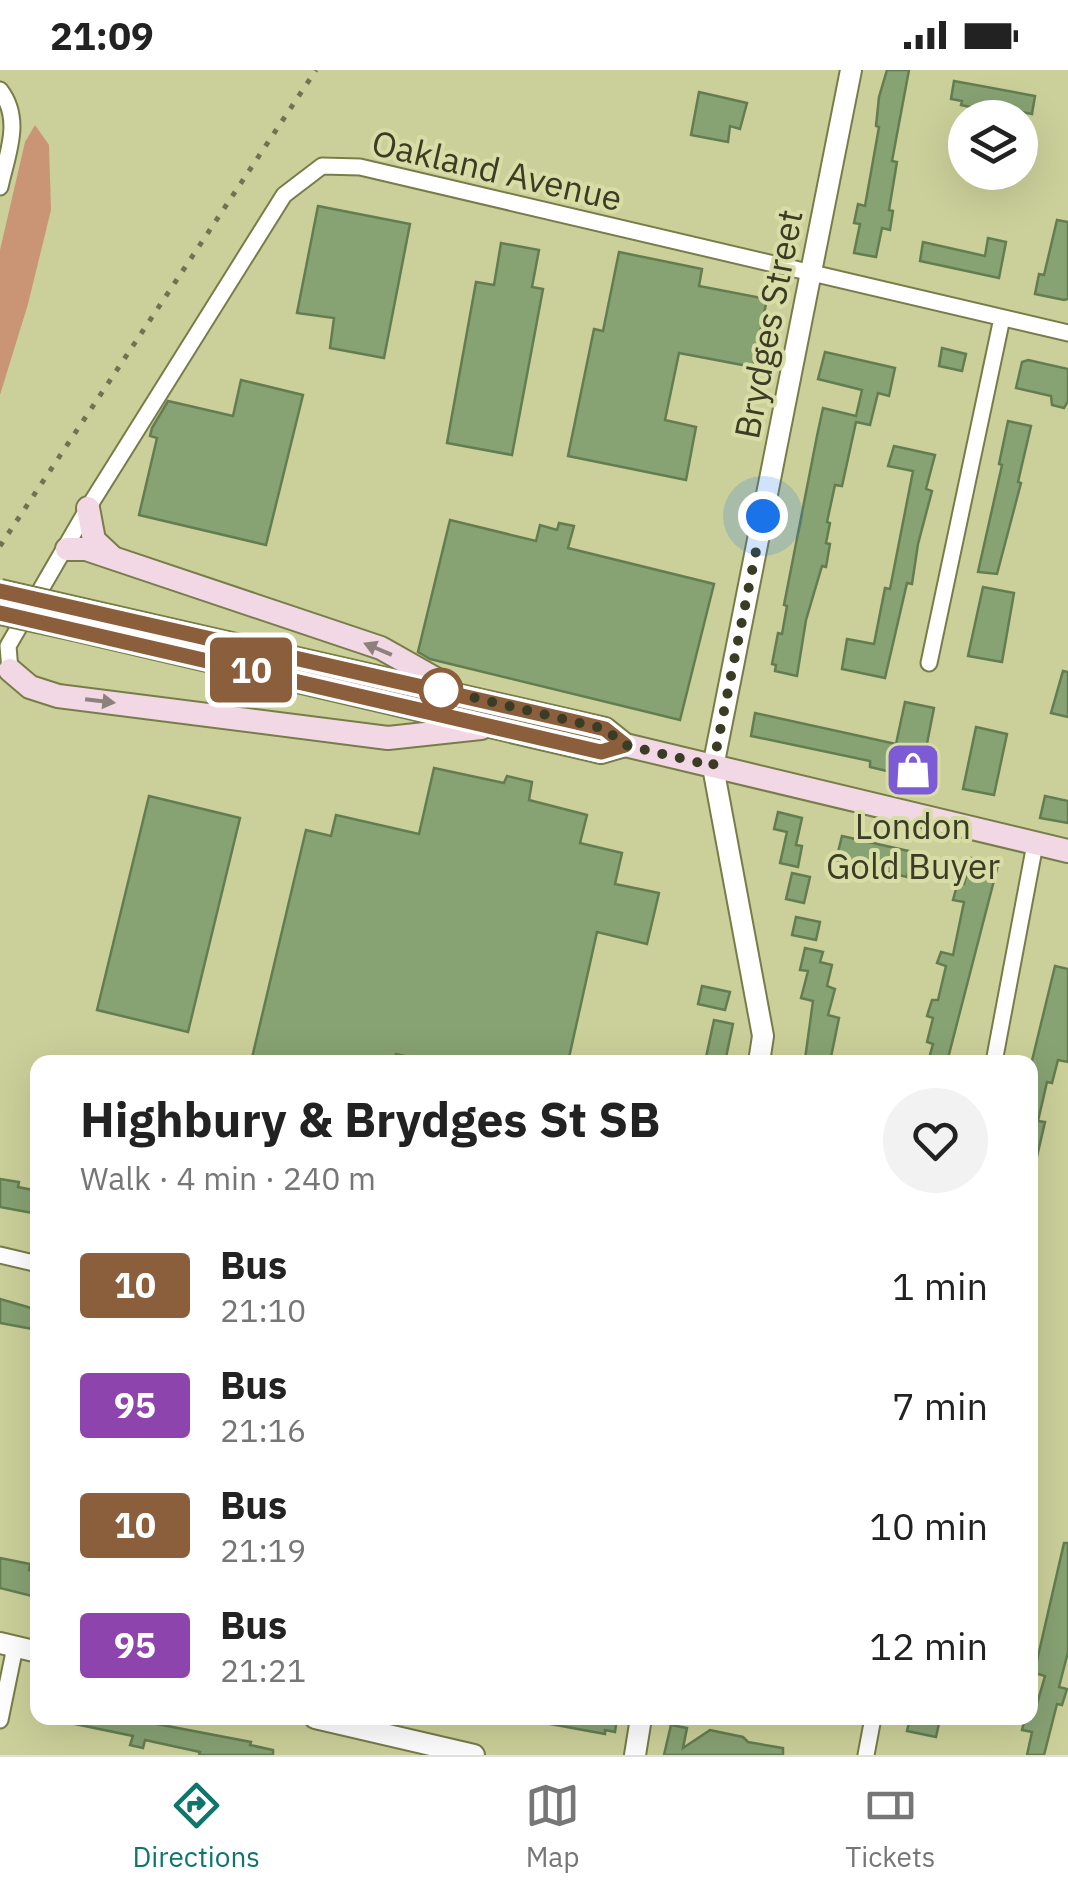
<!DOCTYPE html>
<html lang="en">
<head>
<meta charset="utf-8">
<style>
	body { margin:0; font-family:"IBM Plex Sans",sans-serif; background:#f2f2f2; color:#222; height:100vh; display:flex; flex-direction:column; font-size:38px; white-space:nowrap }
	* { box-sizing:border-box; margin:0 }
	p { font-size:32px; color:#767676 }
	.icon { flex:none; width:55px; height:55px; fill:none; stroke:currentColor; stroke-width:2; stroke-linecap:round; stroke-linejoin:round }
	.map { position:relative; flex:1; overflow:hidden }
	.side { position:absolute; left:30px; top:985px; width:1008px; height:670px; display:flex; flex-direction:column; background:#fff; border-radius:20px; box-shadow:0 10px 40px #0002 }
	.side>* { flex:none }
	.badge { padding:0 20px; border-radius:8px; font-size:35px; line-height:65px }
	.fabs { position:absolute; left:948px; top:30px; display:grid; gap:20px }
	.fabs a { display:grid; place-items:center; width:90px; height:90px; border-radius:50%; background:#fff; box-shadow:0 10px 40px #0002; font-size:50px }
	.you { position:absolute; width:50px; height:50px; margin:-25px; border:8px solid #fff; border-radius:50%; background:#1a73e8; box-shadow:0 0 0 15px #1a73e833 }
	.map>.badge { position:absolute; translate:-50% -50%; box-shadow:0 0 0 5px #fff }
	.round { display:grid; place-items:center; flex:none; width:105px; height:105px; border-radius:52px; background:#f2f2f2 }
	.overview { display:flex; align-items:center; justify-content:space-between; height:170px; padding:0 50px }
	h1 { font-size:48px; font-weight:800; line-height:75px }
	ul { padding:0; list-style:none }
	li { display:flex; align-items:center; gap:30px; height:120px; padding:0 50px }
	li div { flex:1 }
	li b { display:block; font-size:38px }
	li em { font-style:normal }
	li .badge { min-width:110px; font-weight:700; text-align:center }
	.status { display:flex; justify-content:space-between; align-items:center; height:70px; padding:0 50px; background:#fff; direction:ltr }
	.status svg { height:28px; fill:currentColor }
	.dock { display:flex; justify-content:space-around; align-items:center; height:140px; border-top:2px solid #e0e0e0; background:#fff; font-size:28px; color:#767676 }
	.dock a { display:grid; justify-items:center; gap:5px }
	.dock .active { color:#0f766e }
	.map>svg:first-child { display:block }
</style>
</head>
<body>
<div class="status"><b>21:09</b><svg viewBox="0 0 49 12"><path d="M0 12V9h3v3zM5 12V6h3v6zM10 12V3h3v9zM15 12V0h3v12zM26 1h20v11H26zM47 4h2v5h-2z"/></svg></div>
<div class="map">
<svg width="1068" height="1685" viewBox="0 0 1068 1685">
	<rect width="100%" height="100%" fill="#cbd09a"/>
	<path fill="#ca9574" d="M35,55L49,75L51,140L28,234L0,325V180L25,72Z"/>
	<g fill="#87a273" stroke="#647d50" stroke-width="2.5">
		<path d="M887,0H909L892,91L897,92L889,140L893,141L890,160L882,158L876,187L854,183L860,154L854,153L858,134L865,136L879,57L876,56L879,27Z"/>
		<path d="M954,11L1035,26L1032,44L990,36L989,41L961,35L962,31L951,29Z"/>
		<path d="M699,22L747,33L740,59L730,56L728,72L691,65Z"/>
		<path d="M318,136L410,154L384,288L330,278L334,248L297,243Z"/>
		<path d="M1057,150L1068,152V229L1064,230L1035,224L1039,204L1044,205Z"/>
		<path d="M988,168L1006,172L999,208L920,191L923,172L985,186Z"/>
		<path d="M501,173L539,180L532,217L543,219L512,385L447,373L476,212L494,215Z"/>
		<path d="M619,182L702,199L699,216L767,229L753,297L679,283L665,350L696,357L686,410L568,386L594,259L603,261Z"/>
		<path d="M942,278L966,284L962,301L939,296Z"/>
		<path d="M825,282L895,298L889,326L878,323L870,355L856,352L842,416L835,415L827,452L830,453L826,473L830,474L826,497L822,496L806,550L797,606L775,601L776,595L772,594L778,563L782,564L787,536L784,535L817,366L823,338L856,346L862,320L818,309Z"/>
		<path d="M1028,290L1068,299V331L1064,338L1052,335L1051,326L1016,318L1022,292Z"/>
		<path d="M241,310L303,325L266,475L139,445L157,368L150,366L152,358L168,331L233,346Z"/>
		<path d="M1008,351L1031,356L1018,412L1021,413L997,504L978,502L1002,395L999,394Z"/>
		<path d="M894,376L935,385L926,419L932,421L918,474L912,514L907,513L885,608L842,599L847,569L874,574L885,518L890,519L913,401L888,396Z"/>
		<path d="M450,450L536,471L540,455L557,460L559,453L574,456L568,478L714,514L680,650L430,589L418,582Z"/>
		<path d="M983,517L1014,523L1002,592L968,586Z"/>
		<path d="M1063,601L1068,602V647L1051,643Z"/>
		<path d="M905,632L934,638L920,709L870,697V691L751,666L755,643L896,674Z"/>
		<path d="M976,657L1007,664L994,725L963,719Z"/>
		<path d="M434,698L504,713L507,706L532,712L529,730L587,745L580,773L622,783L615,814L659,823L647,874L597,862L568,992H431L396,984L393,992H251L306,760L331,766L336,745L419,764Z"/>
		<path d="M149,726L240,748L188,962L97,940Z"/>
		<path d="M1045,726L1068,731V753L1040,748Z"/>
		<path d="M778,742L802,748L796,775L802,776L798,797L780,793L787,762L774,759Z"/>
		<path d="M842,766L913,782L907,807L836,790Z"/>
		<path d="M971,788L998,795L947,992H928L933,974L927,972L933,948L927,946L932,930H938L946,896L937,893L941,882L953,885L964,832L953,830L958,812L964,814Z"/>
		<path d="M792,803L810,807L804,833L786,829Z"/>
		<path d="M796,847L820,852L816,870L792,865Z"/>
		<path d="M805,878L823,882L820,892L832,895L827,916L835,919L828,945L839,948L830,992L805,989L813,931L801,928L808,901L800,900Z"/>
		<path d="M1055,896L1068,899V992L1058,990L1052,1013L1047,1012L1038,1051L1045,1052L1035,1095L1030,1094V999Z"/>
		<path d="M702,916L730,922L725,940L698,934Z"/>
		<path d="M714,950L733,954L725,992H705Z"/>
		<path d="M0,1109L19,1112L18,1117L38,1121V1144L0,1137Z"/>
		<path d="M0,1229L38,1240V1260L0,1253Z"/>
		<path d="M1064,1473H1068V1582L1059,1617L1067,1619L1062,1635L1057,1634L1044,1685H1027L1032,1662L1022,1660L1025,1648H1030V1643L1034,1644L1045,1606L1035,1603L1036,1595Z"/>
		<path d="M0,1488L30,1494L29,1500L36,1502L32,1526L0,1518Z"/>
		<path d="M71,1648H150L157,1654L251,1672L250,1675L273,1680V1685H199L200,1682L145,1670L143,1678L130,1675L133,1666L70,1653Z"/>
		<path d="M550,1648H617L615,1662L605,1660V1664L550,1654Z"/>
		<path d="M910,1648L940,1649L936,1667L907,1661Z"/>
		<path d="M671,1655L687,1658L683,1678L710,1660L743,1667L748,1672L783,1678V1685H664Z"/>
	</g>
	<g fill="none" stroke-linecap="round" stroke-linejoin="round">
		<g stroke="#787c49" stroke-width="19">
			<g id="minor">
				<path d="M0,20C23,50 7,84 0,117"/>
				<path d="M929,593L1002,248"/>
				<path d="M10,600L8,576L88,438L284,125L322,96L360,97L1068,263"/>
				<path d="M994,992L1035,774"/>
				<path d="M0,1185L38,1194"/>
				<path d="M0,1650L15,1577"/>
				<path d="M866,1685L873,1648"/>
			</g>
		</g>
		<g stroke="#787c49" stroke-width="24">
			<g id="tertiary">
				<path d="M759,992L763,966L713,697L851,0"/>
				<path d="M0,1573L38,1582"/>
				<path d="M315,1648L474,1685"/>
				<path d="M635,1685L641,1648"/>
			</g>
		</g>
		<g stroke="#787c49" stroke-width="26">
			<g id="secondary">
				<path d="M88,438L94,470L110,485"/>
				<path d="M67,479H86L381,578L443,613"/>
				<path d="M87,541L605,659L625,675L1068,781"/>
				<path d="M74,559L601,682L625,675"/>
				<path d="M10,600L30,617L58,626L388,668L481,658"/>
			</g>
		</g>
		<use href="#minor" stroke="#fff" stroke-width="15"/>
		<use href="#tertiary" stroke="#fff" stroke-width="20"/>
		<use href="#secondary" stroke="#f2d8e4" stroke-width="22"/>
		<path stroke="#707351" stroke-width="5" stroke-dasharray="5 10" stroke-linecap="butt" d="M0,476L316,0"/>
		<g stroke="#787c49" stroke-width="26" stroke-linecap="butt">
			<g id="secondary-bridge">
				<path d="M0,521L87,541"/>
				<path d="M0,543L74,559"/>
			</g>
		</g>
		<use href="#secondary-bridge" stroke="#f2d8e4" stroke-width="22"/>
	</g>
	<defs><path id="oneway-solid" d="M-6-.8H1V-3.2L6.5 0L1 3.2V.8H-6Z" transform="scale(2.5)"/></defs>
	<g fill="#8d827b">
		<use href="#oneway-solid" transform="translate(378 579) rotate(-157)"/>
		<use href="#oneway-solid" transform="translate(100 631) rotate(7)"/>
	</g>
	<g fill="none" stroke-linecap="round" stroke-linejoin="round">
		<g stroke="#fff" stroke-width="22">
			<path id="line" d="M0,521L576,652L605,659L625,675L601,682L0,543"/>
		</g>
		<use href="#line" stroke="#8b5e3c" stroke-width="15"/>
		<path stroke="#3a3c25" stroke-width="10" stroke-dasharray="0 18" d="M441,620L436,610L463,625L605,659L625,675L713,696L763,446"/>
	</g>
	<defs>
		<g id="shop-square" transform="scale(2.875)"><rect x="-9" y="-9" width="18" height="18" rx="4" fill="#7c5bd5" stroke="#d8dda6"/><path d="M-5-2.5h2.3a2.7 3.5 0 0 1 5.4 0H5L5.5 6h-11ZM-1.5-2.5h3a1.5 2.3 0 0 0-3 0Z" fill="#fff"/></g>
	</defs>
	<g fill-rule="evenodd">
		<use href="#shop-square" x="913" y="700"/>
	</g>
	<circle fill="#fff" stroke="#8b5e3c" stroke-width="5" cx="441" cy="620" r="20"/>
	<g text-anchor="middle" dominant-baseline="central" stroke-width="8" stroke-linejoin="round" paint-order="stroke">
		<g font-size="35" fill="#3a3c25" stroke="#d8dda6">
			<text transform="translate(497 100) rotate(13)">Oakland Avenue</text>
			<text transform="translate(768 254) rotate(-79)">Brydges Street</text>
		</g>
		<g font-size="35" fill="#3a3c25" stroke="#d8dda6">
			<text x="913" y="756">London<tspan x="913" dy="40">Gold Buyer</tspan></text>
		</g>
	</g>
</svg>
<div class="fabs">
<a><svg class="icon" aria-label="layers" viewBox="0 0 24 24"><path d="M12 4l9 5-9 5-9-5zM3 14l9 5 9-5"/></svg></a>
</div>
<div class="you" style="left:763px;top:446px"></div>
<b class="badge" style="left:251px;top:600px;background:#8b5e3c;color:#fff">10</b>
<section class="side">
<div class="overview"><div><h1>Highbury &amp; Brydges St SB</h1><p>Walk · 4 min · 240 m</p></div><a class="round"><svg class="icon" aria-label="heart" viewBox="0 0 24 24"><path d="M12 20l-8-8c-3-5 5-10 8-4 3-6 11-1 8 4z"/></svg></a></div>
<ul>
<li><span class="badge" style="background:#8b5e3c;color:#fff">10</span><div><b>Bus</b><p>21:10</p></div><em>1 min</em></li>
<li><span class="badge" style="background:#8e44ad;color:#fff">95</span><div><b>Bus</b><p>21:16</p></div><em>7 min</em></li>
<li><span class="badge" style="background:#8b5e3c;color:#fff">10</span><div><b>Bus</b><p>21:19</p></div><em>10 min</em></li>
<li><span class="badge" style="background:#8e44ad;color:#fff">95</span><div><b>Bus</b><p>21:21</p></div><em>12 min</em></li>
</ul>
</section>
</div>
<nav class="dock">
<a class="active"><svg class="icon" aria-label="directions" viewBox="0 0 24 24"><path d="M12 3l9 9-9 9-9-9zM9 14v-3h6M13 9l2 2-2 2"/></svg>Directions</a>
<a><svg class="icon" aria-label="map" viewBox="0 0 24 24"><path d="M3 6l6-2 6 2 6-2v14l-6 2-6-2-6 2zM9 4v14M15 6v14"/></svg>Map</a>
<a><svg class="icon" aria-label="tickets" viewBox="0 0 24 24"><path d="M3 7h18v10H3zM15 7v10"/></svg>Tickets</a>
</nav>
</body>
</html>
